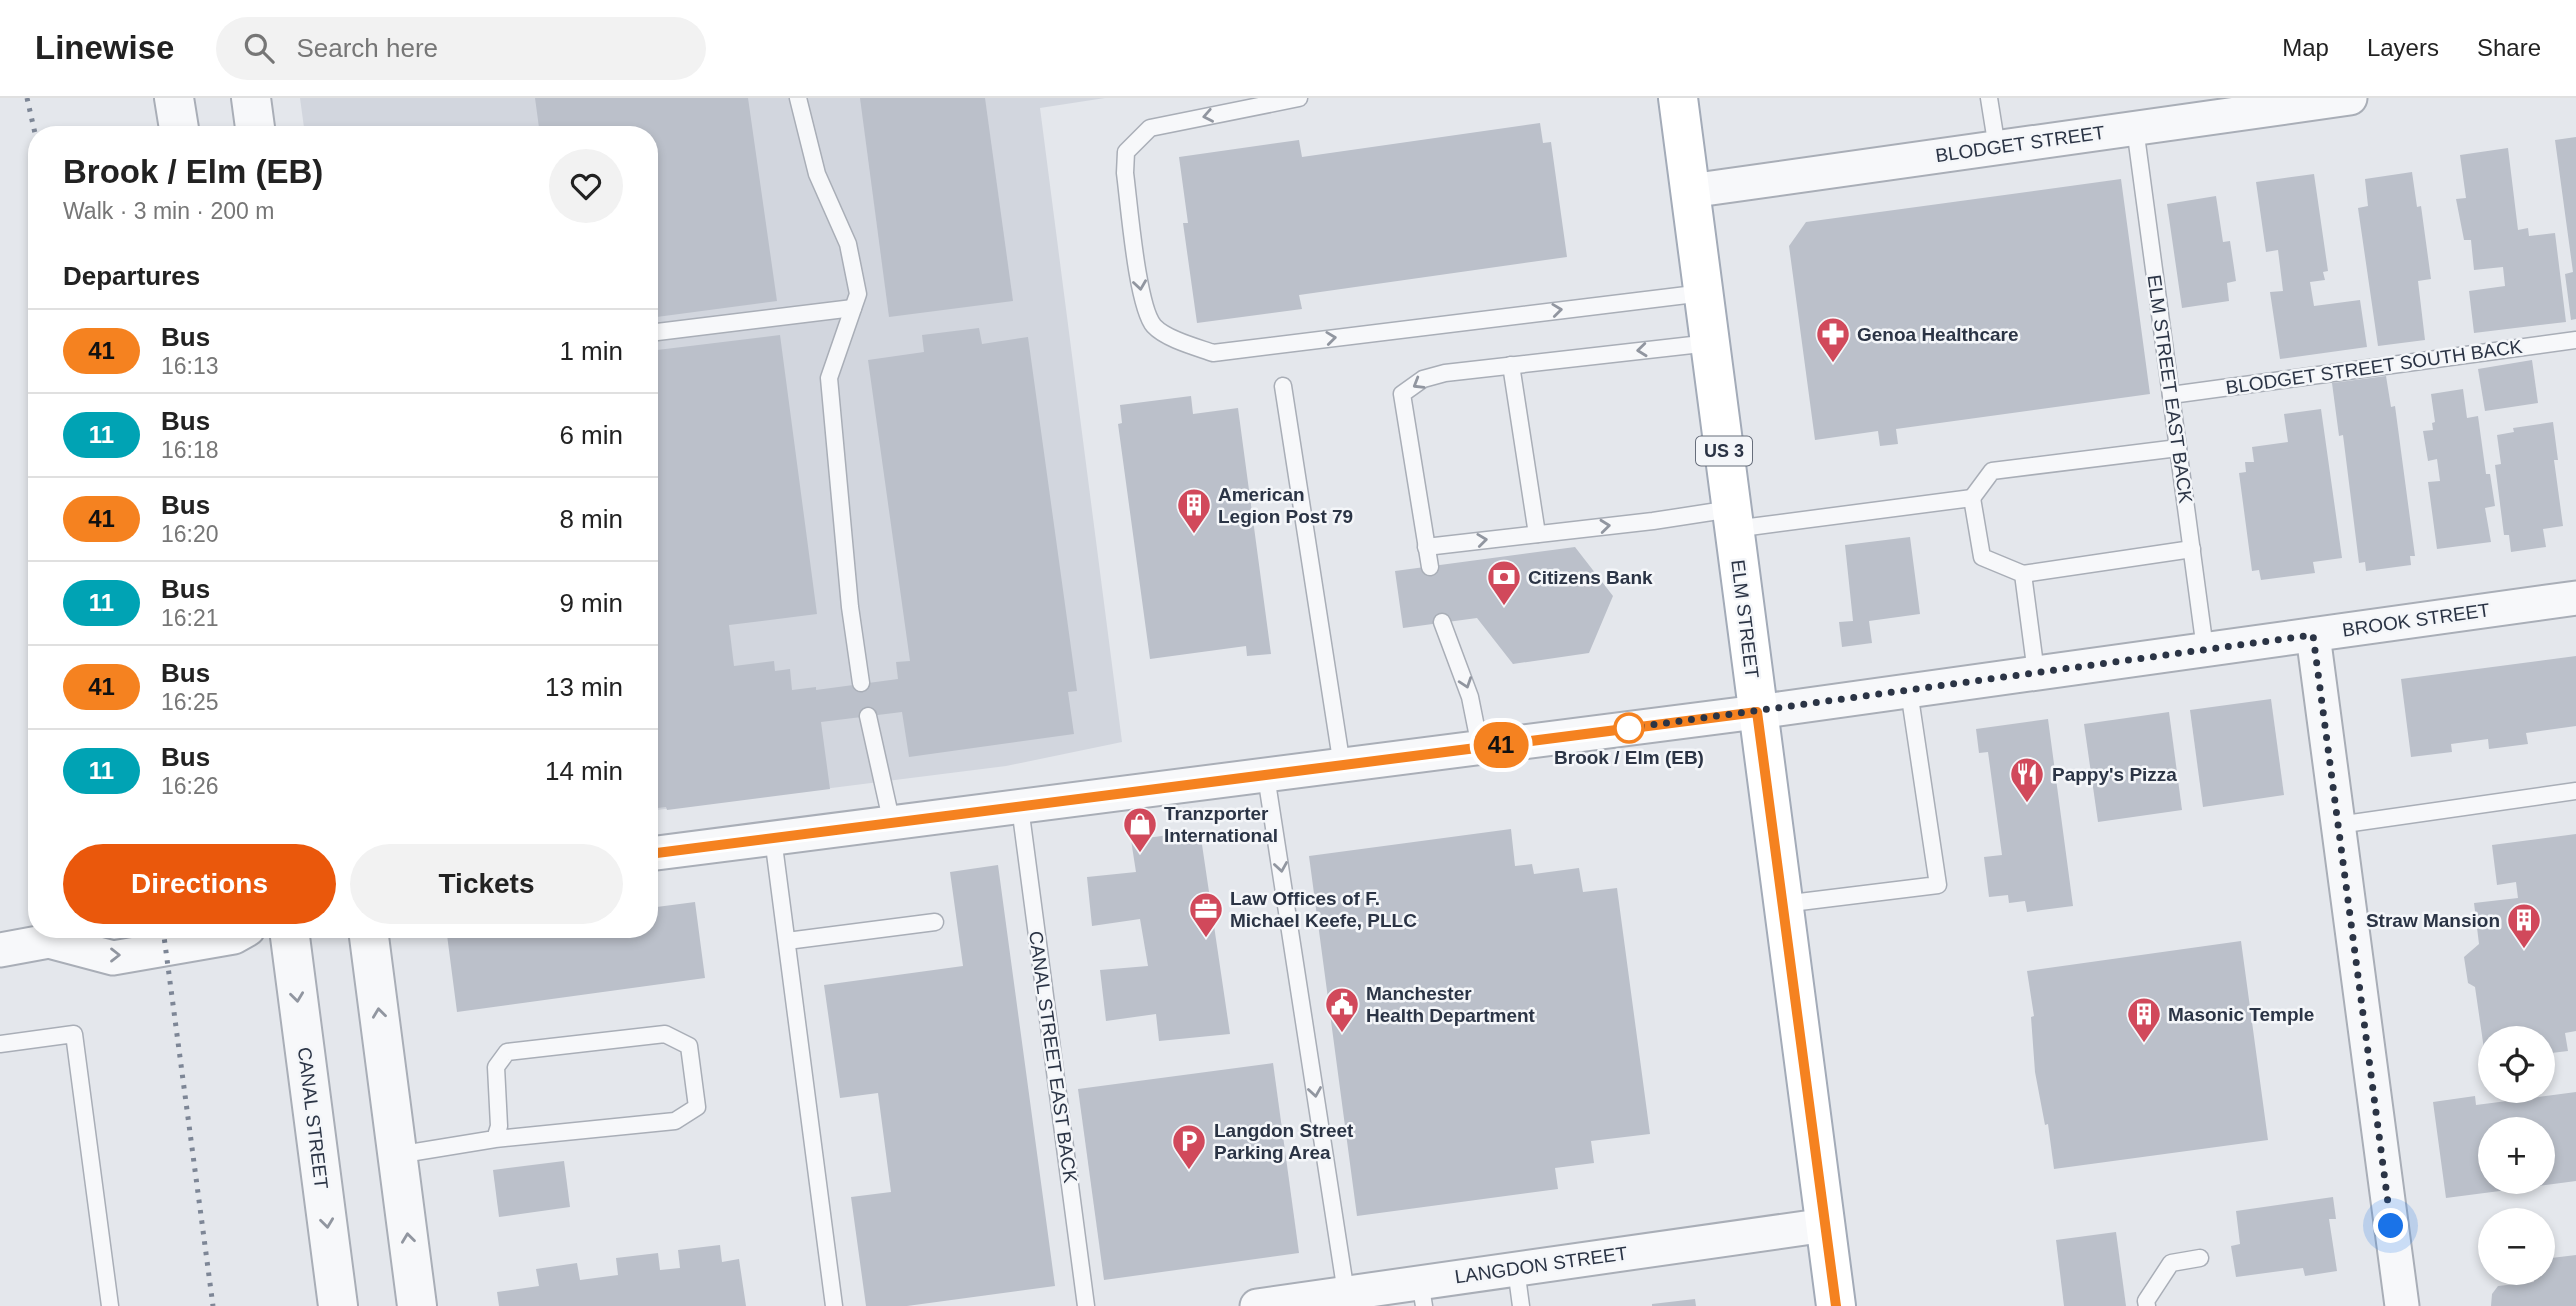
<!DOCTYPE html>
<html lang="en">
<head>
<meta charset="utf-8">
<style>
	body { margin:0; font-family:Arial,sans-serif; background:#f2f2f2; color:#222; height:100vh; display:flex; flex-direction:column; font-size:26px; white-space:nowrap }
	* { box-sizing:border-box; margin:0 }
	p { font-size:23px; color:#767676 }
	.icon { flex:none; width:38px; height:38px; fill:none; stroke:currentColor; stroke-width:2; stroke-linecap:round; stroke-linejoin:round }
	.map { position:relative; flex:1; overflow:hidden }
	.sheet { position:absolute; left:28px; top:28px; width:630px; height:812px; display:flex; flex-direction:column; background:#fff; border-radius:28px; box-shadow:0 4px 10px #0003 }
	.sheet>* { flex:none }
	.badge { padding:0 14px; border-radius:23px; font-size:24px; line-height:46px }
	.fabs { position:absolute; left:2478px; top:928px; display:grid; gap:14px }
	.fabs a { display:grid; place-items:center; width:77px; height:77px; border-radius:50%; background:#fff; box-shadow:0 4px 10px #0003; font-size:35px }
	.you { position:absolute; width:35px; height:35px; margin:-18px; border:5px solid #fff; border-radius:50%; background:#1a73e8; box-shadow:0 0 0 10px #1a73e833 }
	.map>.badge { position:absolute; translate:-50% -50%; box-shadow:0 0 0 4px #fff }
	h2 { padding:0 35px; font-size:26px; line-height:63px }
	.round { display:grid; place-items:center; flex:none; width:74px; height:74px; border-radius:37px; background:#f2f2f2 }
	.overview { display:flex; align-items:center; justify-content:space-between; height:119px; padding:0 35px }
	h1 { font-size:33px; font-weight:600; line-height:52px }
	.button { display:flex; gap:14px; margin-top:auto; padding:14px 35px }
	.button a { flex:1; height:80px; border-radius:42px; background:#ea580c; color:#fff; font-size:28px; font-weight:600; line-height:80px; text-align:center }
	.button a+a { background:#f2f2f2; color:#222 }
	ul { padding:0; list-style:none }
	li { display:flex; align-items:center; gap:21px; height:84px; padding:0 35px; border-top:2px solid #e0e0e0 }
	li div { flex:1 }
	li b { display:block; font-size:26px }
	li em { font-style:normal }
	li .badge { min-width:77px; font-weight:700; text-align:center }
	header { display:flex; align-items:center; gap:42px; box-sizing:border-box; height:98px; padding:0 35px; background:#fff; border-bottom:2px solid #e0e0e0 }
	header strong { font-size:33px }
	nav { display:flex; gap:38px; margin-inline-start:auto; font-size:24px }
	.search { width:490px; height:63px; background:#f2f2f2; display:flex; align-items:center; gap:18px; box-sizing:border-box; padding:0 24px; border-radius:38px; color:#767676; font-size:26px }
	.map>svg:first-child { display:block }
</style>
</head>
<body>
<header>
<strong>Linewise</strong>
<div class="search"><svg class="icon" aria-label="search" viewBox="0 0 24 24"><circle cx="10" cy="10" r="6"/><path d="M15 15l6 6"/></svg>Search here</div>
<nav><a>Map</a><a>Layers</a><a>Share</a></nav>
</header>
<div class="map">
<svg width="2576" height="1208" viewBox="0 0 2576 1208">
	<rect width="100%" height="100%" fill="#e4e7ec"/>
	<path fill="#d2d6de" d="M300,0H1105L1040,10L1122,644L1006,668L649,713V37H305Z"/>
	<g fill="#bbc0ca" fill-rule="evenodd">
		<path d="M535,0H748L777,203L649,220V37H540Z"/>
		<path d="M860,0H985L1013,203L889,219Z"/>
		<path d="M1540,25L1543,45L1551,44L1567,159L1299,197L1302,211L1197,225L1183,125H1188L1179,59L1299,42L1302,59Z"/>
		<path d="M2576,39V221L2571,222L2565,176L2573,174L2555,42Z"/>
		<path d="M2508,50L2518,132L2528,130L2529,138L2555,135L2566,224L2474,235L2469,193L2505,188L2503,169L2474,172L2471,142H2464L2456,101L2466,100L2460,57Z"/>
		<path d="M2412,74L2417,109L2421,108L2431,181L2418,183L2425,242L2378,248L2358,110L2368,108L2365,81Z"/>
		<path d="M2314,76L2328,173L2323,174L2325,182L2310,184L2314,208L2360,202L2367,249L2280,261L2270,194L2283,193L2278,152L2266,154L2256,84Z"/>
		<path d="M2121,81L2150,296L1896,331L1898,346L1880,348L1878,333L1815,342L1789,148L1806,124Z"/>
		<path d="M2216,98L2223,144L2230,143L2236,183L2227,185L2229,203L2182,210L2167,106Z"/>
		<path d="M979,230L982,246L1028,239L1077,593L1068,594L1074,636L909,659L902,614L821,624L830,691L667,712L666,709L649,711V253L780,237L817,516L729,527L734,568L774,563L775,573L790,571L792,592L816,589V592L898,581L896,564L910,563L868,262L924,254L922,237Z"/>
		<path d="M2532,262L2538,305L2485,313L2478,271Z"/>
		<path d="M2386,278L2391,309L2395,308L2415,458H2410L2411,467L2366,473L2365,464L2359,465L2343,337L2339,338L2332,285Z"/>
		<path d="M2463,291L2467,320L2478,318L2486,376H2490L2495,408L2485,410L2491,444L2437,451L2428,384L2440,383L2437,361L2428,363L2423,333L2433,332L2432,325L2435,324L2431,296Z"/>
		<path d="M1191,298L1193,316L1238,310L1271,556L1247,558L1246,548L1150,561L1118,326L1122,325L1120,307Z"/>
		<path d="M2321,311L2342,460L2313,464L2315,475L2261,482L2259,472L2252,473L2239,375L2246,374L2245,364H2254L2252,349L2288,344L2284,316Z"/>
		<path d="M2553,324L2558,362H2554L2563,428L2543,431L2546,449L2511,454L2509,437H2504L2495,367L2501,366L2497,337L2514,334L2513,330Z"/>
		<path d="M1910,439L1920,516L1869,523L1872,545L1842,549L1839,524L1853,523L1845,447Z"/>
		<path d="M1575,449L1613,498L1589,555L1513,566L1477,520L1403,530L1395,473Z"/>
		<path d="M2576,558V628L2526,635L2528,646L2489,651L2488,641L2451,646L2452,654L2411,659L2401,581Z"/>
		<path d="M2271,601L2284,697L2203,709L2190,612Z"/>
		<path d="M2169,614L2182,712L2098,724L2084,626Z"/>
		<path d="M2048,621L2073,808L2027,814L2025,803L2009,805L2008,797L1989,799L1984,759L2002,757L1988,654L1979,655L1976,631Z"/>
		<path d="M1511,731L1515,768L1532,766L1534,776L1579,770L1583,794L1617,790L1650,1036L1591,1043L1594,1065L1555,1070L1558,1091L1357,1118L1309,758Z"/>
		<path d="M1200,733L1230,936L1159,943L1156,916L1106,923L1100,872L1148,868L1140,821L1092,828L1087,779L1136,774L1131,742Z"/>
		<path d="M2576,736V933L2565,935L2568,953L2543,956V940H2490V950L2484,951L2475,889L2468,885L2464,859L2479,846L2474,805L2518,800L2516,784L2497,787L2492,747Z"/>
		<path d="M998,767L1055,1188L907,1208H866L851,1099L891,1094L878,995L840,1000L824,887L963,868L950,774Z"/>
		<path d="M695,804L705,880L457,914L447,837L491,831H649V810Z"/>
		<path d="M2241,843L2268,1042L2054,1071L2048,1026L2045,1027L2035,974L2031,919L2034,918L2027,873Z"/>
		<path d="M1273,965L1299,1155L1104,1182L1078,991Z"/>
		<path d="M2576,994V1083L2446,1100L2433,1004L2475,998L2476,1007ZM2490,1031H2543V1083H2490Z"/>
		<path d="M564,1063L570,1109L499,1119L493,1072Z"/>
		<path d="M2333,1099L2336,1121H2329L2337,1173L2305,1178L2303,1170L2236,1179L2231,1148L2240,1146L2236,1113Z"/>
		<path d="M2116,1134L2126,1208H2064L2056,1142Z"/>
		<path d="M720,1147L722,1164L739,1161L746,1208H499L497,1194L539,1188L536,1171L577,1165L580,1182L618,1177L616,1160L658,1155L660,1172L680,1170L678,1152Z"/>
		<path d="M2576,1157V1208H2491L2492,1196L2498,1188L2534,1184L2533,1174H2543V1161Z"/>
		<path d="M1695,1201L1696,1208H1652V1206Z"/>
	</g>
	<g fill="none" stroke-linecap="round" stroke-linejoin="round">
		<g stroke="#a9aeb7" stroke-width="19">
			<g id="service">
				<path d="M798,0L817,76L848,146L858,196L829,280L850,509L861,585"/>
				<path d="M1299,0L1150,30L1126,54L1125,75C1129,105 1137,209 1154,228C1166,241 1196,249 1213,255L1703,195"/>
				<path d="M1989,0L1997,50"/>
				<path d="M2135,30L2205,551"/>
				<path d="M649,235L853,210"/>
				<path d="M1511,267L1537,436"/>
				<path d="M1283,288L1342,668"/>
				<path d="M2171,297L2576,242"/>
				<path d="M1972,400L1992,373L2178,350"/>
				<path d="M1734,431L1972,400L1982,459L2023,476L2036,575"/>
				<path d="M1426,449L1653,423L1731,411"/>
				<path d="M1430,469L1402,296L1423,281L1445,275L1710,245"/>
				<path d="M2023,476L2192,451"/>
				<path d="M1442,524L1470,599L1480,649"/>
				<path d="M868,618L892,726"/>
				<path d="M1266,678L1346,1195"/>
				<path d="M1020,709L1086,1208"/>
				<path d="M2338,727L2576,693"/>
				<path d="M773,740L834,1208"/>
				<path d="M1783,806L1938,787L1909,593"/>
				<path d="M787,843L935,824"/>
				<path d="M0,946L74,936L110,1208"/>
				<path d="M397,1057L495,1041L499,1028L496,969L507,954L665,936L689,948L697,1009L675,1023L495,1041"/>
				<path d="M1516,1171L1521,1208"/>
				<path d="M1420,1184L1424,1208"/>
				<path d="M2147,1208L2146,1203L2171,1165L2200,1160"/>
			</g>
		</g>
		<g stroke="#a9aeb7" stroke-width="37">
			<g id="minor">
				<path d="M1690,93L2350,0"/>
				<path d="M2313,537L2402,1208"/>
				<path d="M649,756L1757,614L2576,500"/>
				<path d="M49,843L113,860L234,839L248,831"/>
				<path d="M0,852L49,843L67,833"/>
				<path d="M1257,1208L1826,1127"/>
			</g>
		</g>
		<g stroke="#a9aeb7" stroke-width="42">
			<g id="tertiary">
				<path d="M174,0L180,37"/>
				<path d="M251,0L256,37"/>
				<path d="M289,831L338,1208"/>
				<path d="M368,831L417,1208"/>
			</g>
		</g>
		<g stroke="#a3abb8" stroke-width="42">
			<path id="primary" d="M1678,0L1836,1208"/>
		</g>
		<use href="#service" stroke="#f7f8fa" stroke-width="16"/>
		<use href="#minor" stroke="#f7f8fa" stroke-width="33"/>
		<use href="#tertiary" stroke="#f7f8fa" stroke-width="38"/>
		<use href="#primary" stroke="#fff" stroke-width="38"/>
		<g stroke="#7d8696" stroke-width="5" stroke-dasharray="3.5 7" stroke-linecap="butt">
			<path d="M27,0L37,44"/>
			<path d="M163,831L213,1208"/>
		</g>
	</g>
	<defs><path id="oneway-chevron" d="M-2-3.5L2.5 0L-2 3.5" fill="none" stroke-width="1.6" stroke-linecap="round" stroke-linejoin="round" transform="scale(1.75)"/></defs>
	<g stroke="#9196a0">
		<use href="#oneway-chevron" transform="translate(1208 18) rotate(169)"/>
		<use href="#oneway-chevron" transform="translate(1140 187) rotate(82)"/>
		<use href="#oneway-chevron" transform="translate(1557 212) rotate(-7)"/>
		<use href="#oneway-chevron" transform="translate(1331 240) rotate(-7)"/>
		<use href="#oneway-chevron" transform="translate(1642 252) rotate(174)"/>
		<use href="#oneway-chevron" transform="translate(1418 286) rotate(149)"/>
		<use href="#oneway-chevron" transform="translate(1605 428) rotate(-6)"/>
		<use href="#oneway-chevron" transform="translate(1482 442) rotate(-7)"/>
		<use href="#oneway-chevron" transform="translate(1466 585) rotate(71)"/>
		<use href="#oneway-chevron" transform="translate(1281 769) rotate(81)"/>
		<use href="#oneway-chevron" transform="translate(115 857)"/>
		<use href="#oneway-chevron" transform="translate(297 899) rotate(83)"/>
		<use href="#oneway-chevron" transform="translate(379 915) rotate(-97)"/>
		<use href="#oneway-chevron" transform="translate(1315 994) rotate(81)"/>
		<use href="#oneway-chevron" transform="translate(327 1125) rotate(83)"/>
		<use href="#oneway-chevron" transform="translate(408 1140) rotate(-97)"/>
	</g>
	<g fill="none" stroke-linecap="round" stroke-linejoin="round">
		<g stroke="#fff" stroke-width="16">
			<path id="line" d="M649,756L1757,614L1836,1208"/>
		</g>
		<use href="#line" stroke="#f58220" stroke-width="10"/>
		<path stroke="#2b3445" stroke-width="7" stroke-dasharray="0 12.6" d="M1629,630L2313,537L2391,1128"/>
	</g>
	<defs>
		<g id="pharmacy-pin" transform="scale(1.75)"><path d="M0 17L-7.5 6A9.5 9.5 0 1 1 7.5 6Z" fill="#d1495b" stroke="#f4f6f9"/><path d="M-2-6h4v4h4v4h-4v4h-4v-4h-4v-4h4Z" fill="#fff"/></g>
		<g id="building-pin" transform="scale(1.75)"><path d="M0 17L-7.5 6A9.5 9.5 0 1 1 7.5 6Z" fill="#d1495b" stroke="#f4f6f9"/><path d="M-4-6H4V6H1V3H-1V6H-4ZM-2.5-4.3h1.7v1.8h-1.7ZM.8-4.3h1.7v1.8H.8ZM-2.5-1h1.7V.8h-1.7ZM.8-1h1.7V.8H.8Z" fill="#fff"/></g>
		<g id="bank-pin" transform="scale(1.75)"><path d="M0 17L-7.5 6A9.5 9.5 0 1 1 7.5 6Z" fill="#d1495b" stroke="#f4f6f9"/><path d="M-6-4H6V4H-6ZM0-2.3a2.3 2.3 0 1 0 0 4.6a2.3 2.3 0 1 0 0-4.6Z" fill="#fff"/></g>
		<g id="restaurant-pin" transform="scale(1.75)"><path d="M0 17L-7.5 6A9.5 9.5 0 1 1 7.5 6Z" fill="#d1495b" stroke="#f4f6f9"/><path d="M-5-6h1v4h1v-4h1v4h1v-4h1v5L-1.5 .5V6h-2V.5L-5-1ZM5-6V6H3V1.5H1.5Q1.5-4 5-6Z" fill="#fff"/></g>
		<g id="shop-pin" transform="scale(1.75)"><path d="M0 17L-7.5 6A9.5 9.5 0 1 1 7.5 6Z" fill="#d1495b" stroke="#f4f6f9"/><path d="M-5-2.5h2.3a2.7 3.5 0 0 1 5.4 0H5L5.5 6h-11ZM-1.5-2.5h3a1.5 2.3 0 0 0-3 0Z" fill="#fff"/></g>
		<g id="office-pin" transform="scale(1.75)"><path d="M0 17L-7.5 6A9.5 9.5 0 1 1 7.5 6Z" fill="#d1495b" stroke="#f4f6f9"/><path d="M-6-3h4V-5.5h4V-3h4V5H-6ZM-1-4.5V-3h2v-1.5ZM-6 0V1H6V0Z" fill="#fff"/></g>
		<g id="civic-pin" transform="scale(1.75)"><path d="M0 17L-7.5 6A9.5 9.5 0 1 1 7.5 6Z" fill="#d1495b" stroke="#f4f6f9"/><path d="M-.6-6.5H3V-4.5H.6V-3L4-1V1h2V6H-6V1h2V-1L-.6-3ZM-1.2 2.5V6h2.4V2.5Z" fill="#fff"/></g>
		<g id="parking-pin" transform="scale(1.75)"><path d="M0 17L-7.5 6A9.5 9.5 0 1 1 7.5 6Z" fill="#d1495b" stroke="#f4f6f9"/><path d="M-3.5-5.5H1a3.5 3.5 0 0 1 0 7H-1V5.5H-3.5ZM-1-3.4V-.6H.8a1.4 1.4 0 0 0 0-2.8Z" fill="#fff"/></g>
	</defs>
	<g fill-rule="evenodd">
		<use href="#pharmacy-pin" x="1833" y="236"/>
		<use href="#building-pin" x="1194" y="407"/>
		<use href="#bank-pin" x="1504" y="479"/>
		<use href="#restaurant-pin" x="2027" y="676"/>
		<use href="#shop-pin" x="1140" y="726"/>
		<use href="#office-pin" x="1206" y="811"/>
		<use href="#building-pin" x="2524" y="822"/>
		<use href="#civic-pin" x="1342" y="906"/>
		<use href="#building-pin" x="2144" y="916"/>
		<use href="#parking-pin" x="1189" y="1043"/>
	</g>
	<circle fill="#fff" stroke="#f58220" stroke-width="3.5" cx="1629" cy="630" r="14"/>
	<g text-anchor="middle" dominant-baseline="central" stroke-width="5" stroke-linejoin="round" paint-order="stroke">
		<rect fill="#f4f6f9" stroke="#676e7b" stroke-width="2" x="1696" y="338.5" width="56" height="29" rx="5"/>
		<g font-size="18" font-weight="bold" fill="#2b3445">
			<text x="1724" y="353">US 3</text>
		</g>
		<g font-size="19" fill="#2b3445" stroke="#f4f6f9">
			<text transform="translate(2020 46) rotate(-8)">BLODGET STREET</text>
			<text transform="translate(2374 269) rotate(-8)">BLODGET STREET SOUTH BACK</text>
			<text transform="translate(2170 291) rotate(82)">ELM STREET EAST BACK</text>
			<text transform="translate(1745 521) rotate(83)">ELM STREET</text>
			<text transform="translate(2416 522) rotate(-8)">BROOK STREET</text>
			<text transform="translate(1053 959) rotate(82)">CANAL STREET EAST BACK</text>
			<text transform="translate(313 1020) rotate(83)">CANAL STREET</text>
			<text transform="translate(1541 1167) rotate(-8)">LANGDON STREET</text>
		</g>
		<g font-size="19" font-weight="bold" fill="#2b3445" stroke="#f4f6f9" text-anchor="start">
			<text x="1857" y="236">Genoa Healthcare</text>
			<text x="1218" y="396">American<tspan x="1218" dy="22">Legion Post 79</tspan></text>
			<text x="1528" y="479">Citizens Bank</text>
			<text x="2052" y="676">Pappy's Pizza</text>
			<text x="1164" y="715">Tranzporter<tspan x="1164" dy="22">International</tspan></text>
			<text x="1230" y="800">Law Offices of F.<tspan x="1230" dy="22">Michael Keefe, PLLC</tspan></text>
			<text x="2500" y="822" text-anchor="end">Straw Mansion</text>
			<text x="1366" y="895">Manchester<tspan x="1366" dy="22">Health Department</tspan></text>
			<text x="2168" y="916">Masonic Temple</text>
			<text x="1214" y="1032">Langdon Street<tspan x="1214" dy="22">Parking Area</tspan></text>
		</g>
		<g font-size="19" font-weight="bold" fill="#2b3445" stroke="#f4f6f9">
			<text x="1629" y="659">Brook / Elm (EB)</text>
		</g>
	</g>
</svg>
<div class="fabs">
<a><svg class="icon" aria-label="locate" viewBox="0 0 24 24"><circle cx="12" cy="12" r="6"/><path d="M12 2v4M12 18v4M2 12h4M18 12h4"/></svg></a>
<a>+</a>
<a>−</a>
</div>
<div class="you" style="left:2391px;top:1128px"></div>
<b class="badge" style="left:1501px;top:647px;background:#f58220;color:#111">41</b>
<section class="sheet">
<div class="overview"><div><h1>Brook / Elm (EB)</h1><p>Walk · 3 min · 200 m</p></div><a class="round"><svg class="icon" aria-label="heart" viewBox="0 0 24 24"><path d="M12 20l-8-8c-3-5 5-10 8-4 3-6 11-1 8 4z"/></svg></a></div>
<h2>Departures</h2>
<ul>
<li><span class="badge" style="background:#f58220;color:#111">41</span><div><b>Bus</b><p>16:13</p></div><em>1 min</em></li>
<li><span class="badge" style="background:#00a3b4;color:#fff">11</span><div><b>Bus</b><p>16:18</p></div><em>6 min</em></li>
<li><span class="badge" style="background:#f58220;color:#111">41</span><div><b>Bus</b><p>16:20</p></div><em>8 min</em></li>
<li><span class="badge" style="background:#00a3b4;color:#fff">11</span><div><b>Bus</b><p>16:21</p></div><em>9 min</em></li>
<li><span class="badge" style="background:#f58220;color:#111">41</span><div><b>Bus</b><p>16:25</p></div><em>13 min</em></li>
<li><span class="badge" style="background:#00a3b4;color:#fff">11</span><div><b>Bus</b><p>16:26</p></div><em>14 min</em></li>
</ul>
<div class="button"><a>Directions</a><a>Tickets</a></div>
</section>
</div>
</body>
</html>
